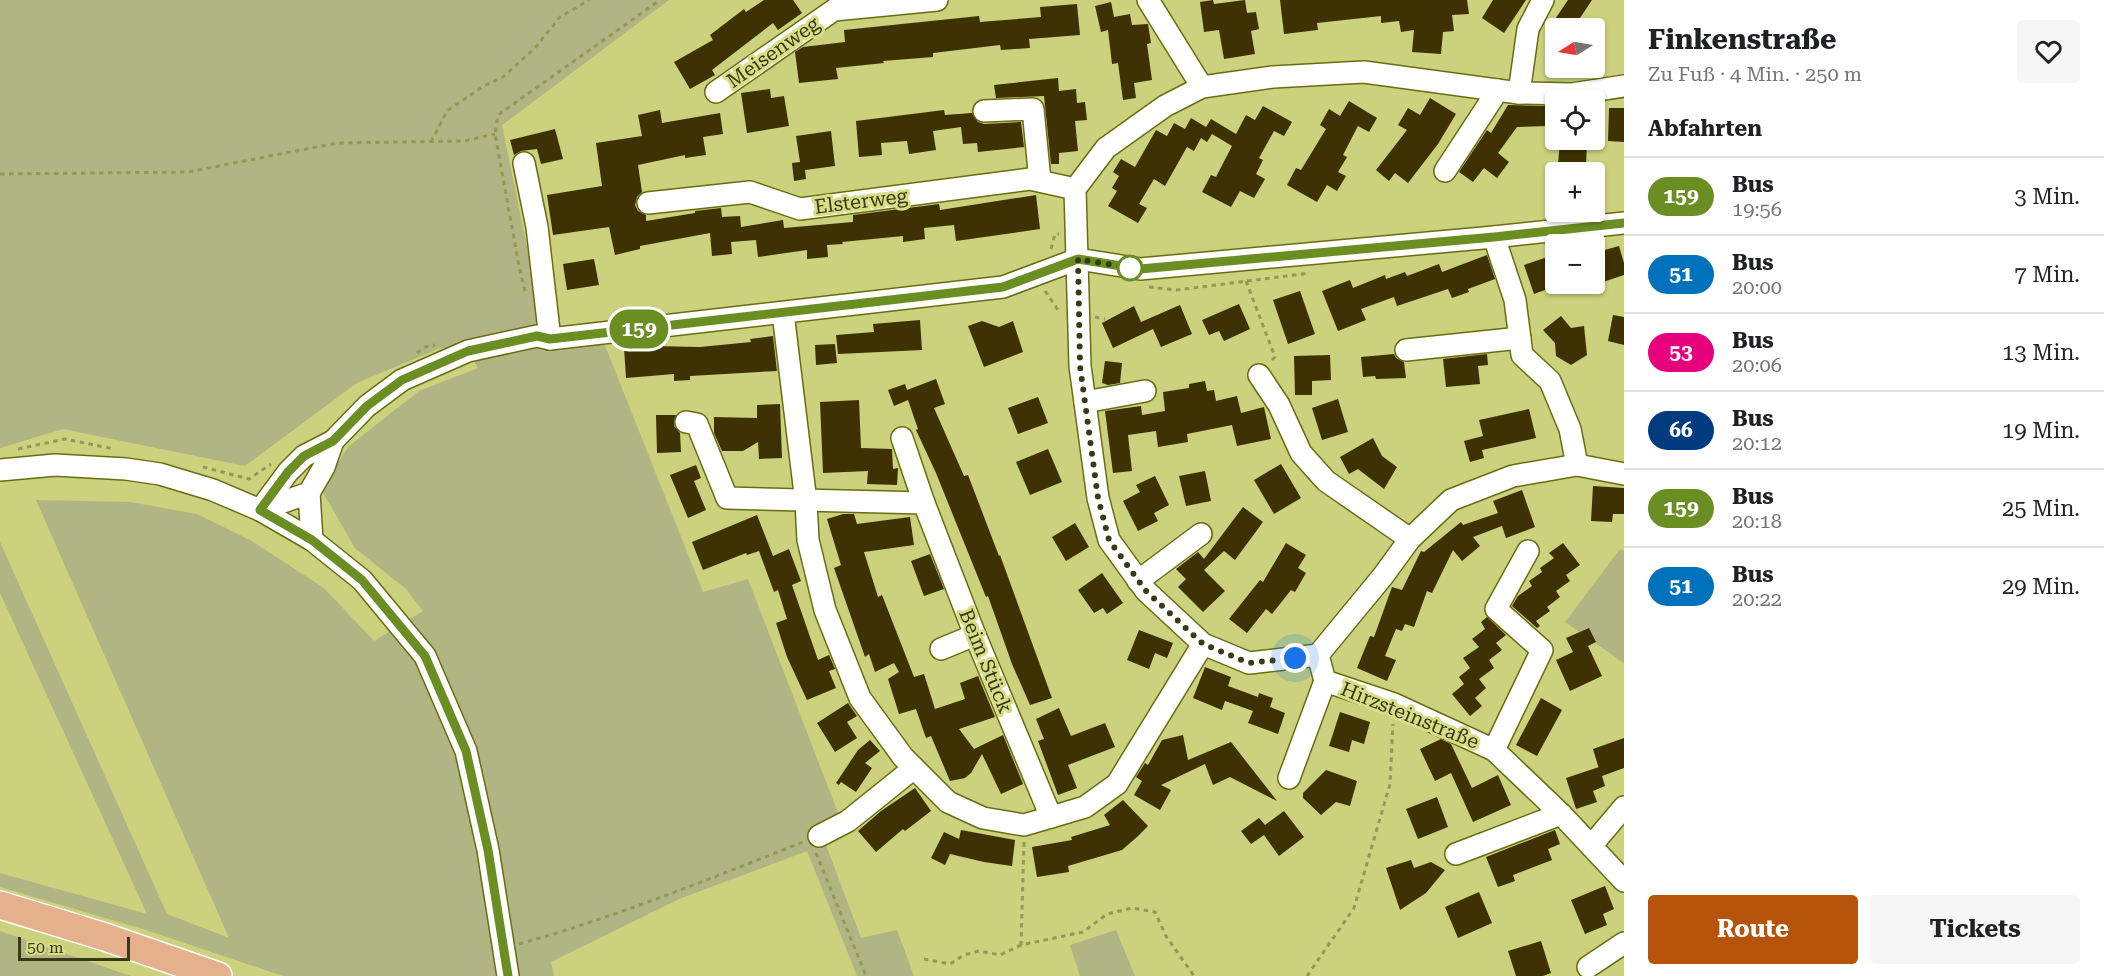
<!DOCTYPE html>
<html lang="de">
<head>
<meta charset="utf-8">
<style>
	body { margin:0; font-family:"Roboto Serif",serif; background:#f6f6f6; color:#202124; height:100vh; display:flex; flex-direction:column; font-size:22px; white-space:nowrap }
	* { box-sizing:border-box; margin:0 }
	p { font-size:20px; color:#757577 }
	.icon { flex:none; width:33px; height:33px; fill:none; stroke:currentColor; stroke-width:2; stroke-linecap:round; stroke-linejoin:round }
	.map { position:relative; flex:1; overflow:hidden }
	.sheet { display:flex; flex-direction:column; background:#fff; width:480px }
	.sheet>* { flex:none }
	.badge { padding:0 12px; border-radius:20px; font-size:21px; line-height:39px }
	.needle { width:39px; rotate:259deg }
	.fabs { position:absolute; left:1545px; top:18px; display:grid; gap:12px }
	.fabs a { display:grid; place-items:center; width:60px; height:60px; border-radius:6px; background:#fff; box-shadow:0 2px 4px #0004; font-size:30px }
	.scale { position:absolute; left:18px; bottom:15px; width:112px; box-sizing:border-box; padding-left:6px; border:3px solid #383a16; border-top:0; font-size:16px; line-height:21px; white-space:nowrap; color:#383a16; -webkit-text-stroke:4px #d8de88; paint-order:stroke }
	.you { position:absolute; width:30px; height:30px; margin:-15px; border:4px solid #fff; border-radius:50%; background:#1a73e8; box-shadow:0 0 0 9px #1a73e833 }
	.map>.badge { position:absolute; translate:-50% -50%; box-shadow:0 0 0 3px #fff }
	h2 { padding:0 24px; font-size:22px; line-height:54px }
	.round { display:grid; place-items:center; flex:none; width:63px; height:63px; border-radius:6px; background:#f6f6f6 }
	.headline { display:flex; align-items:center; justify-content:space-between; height:102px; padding:0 24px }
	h1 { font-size:28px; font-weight:700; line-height:45px }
	.button { display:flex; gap:12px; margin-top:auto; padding:12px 24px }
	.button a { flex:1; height:69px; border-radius:6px; background:#b45309; color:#fff; font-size:24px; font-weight:700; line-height:69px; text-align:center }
	.button a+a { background:#f6f6f6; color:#202124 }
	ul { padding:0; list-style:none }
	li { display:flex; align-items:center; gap:18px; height:78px; padding:0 24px; border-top:2px solid #e0e0e0 }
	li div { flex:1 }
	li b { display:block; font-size:22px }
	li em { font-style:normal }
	li .badge { min-width:66px; font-weight:700; text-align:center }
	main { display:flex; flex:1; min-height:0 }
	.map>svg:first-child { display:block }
</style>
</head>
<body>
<main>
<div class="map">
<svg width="1624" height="976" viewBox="0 0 1624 976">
	<rect width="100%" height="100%" fill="#cbd17c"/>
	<g fill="#b1b583">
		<path d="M0,0H669L502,125L544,330L438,349L357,383L245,466L63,429L0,448Z"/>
		<path d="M603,323L604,343L703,592L748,579L840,818L849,833L826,845L861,938L897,930L914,976H857L807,851L679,899L551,962L554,976H283L146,930L0,887V873L147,914L0,593V542L167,914L229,938L36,500L130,502L197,514L250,540L324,588L374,641L423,611L406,589L355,548L321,489L349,446L419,391L478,368L468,351Z"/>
		<path d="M1620,549L1624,551V663L1565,622Z"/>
		<path d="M1116,930L1135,976H1080L1070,945Z"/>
		<path d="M0,931L131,976H0Z"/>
	</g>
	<g fill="#3e3103">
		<path d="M764,0H793L802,13L778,30L773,23L712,70L715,75L690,89L674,62L713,40L710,35L744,9L746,12Z"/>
		<path d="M1213,0L1214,4L1245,0L1247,13L1256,12L1259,29L1251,31L1255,54L1224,59L1219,30L1204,32L1200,2Z"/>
		<path d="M1280,0H1467L1469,14L1452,15L1454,31L1443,32L1441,54L1412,52L1414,30L1401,32L1399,21L1381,23V16L1317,23L1318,30L1284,34Z"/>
		<path d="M1493,0H1526L1504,33L1482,18Z"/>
		<path d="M1568,0H1592L1578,21L1589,28H1549Z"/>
		<path d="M1111,2L1114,17L1130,14L1132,25L1148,24L1151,43L1147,44L1152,80L1134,83L1136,98L1123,100L1118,63L1112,64L1108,30L1101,32L1095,6Z"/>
		<path d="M1077,4L1080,35L1029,39L1030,48L1001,50L1000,45L933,53V57L883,61L884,63L836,68L838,79L799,83L795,52L803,47L845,42L844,30L979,16L980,22L1041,17L1040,7Z"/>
		<path d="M1058,78L1059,91L1076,89L1077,103L1085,102L1087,120L1075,121L1078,151L1059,153V164H1051L1044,96L996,98L994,85Z"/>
		<path d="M770,89L771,98L784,96L789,126L747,133L741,93Z"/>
		<path d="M1430,98L1456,114L1438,144L1408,183L1395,173L1389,181L1376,170L1407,130L1398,125L1408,108L1420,115Z"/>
		<path d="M1349,101L1377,118L1369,132L1358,126L1343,155L1347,157L1338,172L1346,176L1337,191L1327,185L1317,202L1287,185L1296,168L1301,170L1326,129L1320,125L1329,109L1340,116Z"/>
		<path d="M1508,105L1549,106L1548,126L1517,127L1498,153L1509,162L1497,178L1484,168L1473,182L1459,172L1487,130L1491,133Z"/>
		<path d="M1263,106L1292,122L1284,136L1274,131L1259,158L1263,160L1256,174L1265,179L1254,198L1240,191L1231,207L1202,192L1211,175L1216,177L1232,146L1212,134L1207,142L1201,138L1194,151L1187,147L1165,186L1154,179L1139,204L1147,208L1138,223L1108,206L1117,191L1112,188L1119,176L1113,172L1121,159L1135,167L1156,130L1167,136L1174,123L1185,129L1191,118L1206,127L1211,119L1236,134L1246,115L1255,120Z"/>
		<path d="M1609,108H1624V142L1608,141Z"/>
		<path d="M660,110L662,123L720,113L723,134L703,137L706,155L685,158V155L638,165L642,192L637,197L635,205L638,211L646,215V221L695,213V211L721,208L722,217L740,216L741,227L783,220L784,228L853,222V215L939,204L940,210L1036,195L1040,229L956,241L954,225L924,228L925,239L903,242V236L842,242L843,244L827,245L828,257L807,259V250L758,257L756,240L731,242L732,254L712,256L710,233L640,246V249L615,255L609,227L553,235L547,195L602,186L596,143L642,136L638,115Z"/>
		<path d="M944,110L945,115L972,113L978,122L984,124L1021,122L1024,147L978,152L977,143L963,144L961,127L933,131L936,150L909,154L907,141L881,143L882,155L859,157L856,121Z"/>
		<path d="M555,129L563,159L541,164L537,149L521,151L514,155L510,140Z"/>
		<path d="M831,131L835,166L805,170L806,179L794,181L792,163L800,162L796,136Z"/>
		<path d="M1560,140H1587L1586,166L1558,164Z"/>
		<path d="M1619,246L1624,263V275L1594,285V253Z"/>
		<path d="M1556,254V286L1534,294L1524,265Z"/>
		<path d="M1487,255L1495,279L1468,289L1469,292L1452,298L1448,289L1397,306L1394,297L1361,309L1366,320L1338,331L1322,291L1350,280L1353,288L1385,275L1386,279L1405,272L1407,276L1439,264L1442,272Z"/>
		<path d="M594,259L599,285L567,290L563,264Z"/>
		<path d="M1300,291L1315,334L1288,344L1273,300Z"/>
		<path d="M1239,304L1250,329L1224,341L1219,331L1209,335L1202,320Z"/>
		<path d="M1180,305L1192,334L1161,347L1153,329L1113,348L1102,323L1134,306L1141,322Z"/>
		<path d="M1613,315L1624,317V345L1608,341Z"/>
		<path d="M1561,316L1571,328L1584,326L1587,355L1571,365L1556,356L1555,343L1543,330Z"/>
		<path d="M920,320L922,350L838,354L836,335L874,332L873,324Z"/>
		<path d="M982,321L999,327L1013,321L1023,352L984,367L968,326Z"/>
		<path d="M773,336L777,371L690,376V380L674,381V374L626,378L624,348L651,346L700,347L751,342L750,339Z"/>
		<path d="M835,344L837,363L816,365L815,345Z"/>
		<path d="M1394,354L1396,358L1404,362L1406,378L1376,379L1375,376L1363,377L1361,357Z"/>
		<path d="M1487,354L1488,365L1478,366L1480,384L1446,387L1443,359Z"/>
		<path d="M1330,355L1331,380L1312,381V395H1295L1294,356Z"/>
		<path d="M1105,361L1122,363L1120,383L1108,385L1102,383Z"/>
		<path d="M936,379L945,404L934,408L964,476L968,475L999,556L1000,555L1052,698L1030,705L1012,664L988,596L986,597L936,473L916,430L918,429L908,400L894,406L888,390L905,384L907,390Z"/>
		<path d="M1205,381L1207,391L1214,390L1216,401L1237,396L1241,413L1264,407L1271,439L1237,446L1232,425L1187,434L1188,442L1158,447L1156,431L1128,435L1132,471L1113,473L1105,411L1141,406L1142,415L1165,411L1163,392L1189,388V384Z"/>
		<path d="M1038,397L1048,423L1018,434L1008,408Z"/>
		<path d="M1338,399L1348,432L1322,440L1312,408Z"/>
		<path d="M859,400L861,448L892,449L893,469L898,468L897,485L867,484L868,471L823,473L820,402Z"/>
		<path d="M780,404L782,458L759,459L758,442L743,451H722L714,433V417L757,418V405Z"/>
		<path d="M1529,409L1536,438L1482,450L1484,458L1470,462L1464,441L1483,436L1479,420Z"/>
		<path d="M656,415H676L674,426L680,433L681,452L657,453Z"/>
		<path d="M1373,438L1382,456L1397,467L1384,489L1358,469L1349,474L1340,457Z"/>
		<path d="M1048,449L1062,482L1030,495L1016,462Z"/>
		<path d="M1281,464L1301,498L1274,514L1254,480Z"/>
		<path d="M696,465L701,478L694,481L706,510L688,518L670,475Z"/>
		<path d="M1205,471L1211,501L1186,506L1179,476Z"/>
		<path d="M1155,476L1169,505L1154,513L1158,521L1138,531L1123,501L1140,492L1136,485Z"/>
		<path d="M1593,486L1624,488V514H1613L1612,522L1591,521Z"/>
		<path d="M1522,490L1535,527L1506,538L1502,526L1473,537L1480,546L1462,561L1453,550L1432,593L1427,591L1414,627L1405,624L1402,631L1396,629L1385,656L1396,660L1387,681L1357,668L1370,636L1374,637L1392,587L1402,590L1421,551L1424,552L1461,522L1463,525L1498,513L1493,501Z"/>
		<path d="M1243,507L1263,522L1235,560L1224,551L1204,570L1225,591L1203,612L1178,587L1186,579L1176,569L1198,552L1204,559Z"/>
		<path d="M843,514H854L857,524L910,517L914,545L864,552L878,597L882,595L914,677L924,674L935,709L965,699L960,683L978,676L995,717L959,729L974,749L1003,735L1023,784L1001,794L982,754L971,773L965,778L950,781L931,736L926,738L916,709L899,714L888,679L899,672L894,663L875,672L869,654L865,657L834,568L841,565L827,519Z"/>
		<path d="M757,515L773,556L789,549L801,581L792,585L818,660L829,655L835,669L829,671L836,688L807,700L787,657L776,623L787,619L778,590L774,592L759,551L747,555L746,553L703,570L692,542Z"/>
		<path d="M1075,523L1089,547L1066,561L1052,537Z"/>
		<path d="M1286,543L1306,555L1298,568L1306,573L1295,592L1291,590L1272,614L1266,609L1247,633L1229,619L1260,580L1263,582Z"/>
		<path d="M1563,543L1580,565L1566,575L1570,581L1556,591L1560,597L1547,607L1550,611L1536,621L1540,626L1537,628L1512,606L1518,596L1532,586L1529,581L1542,572L1540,568L1554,558L1549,553Z"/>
		<path d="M930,554L944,589L924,596L911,561Z"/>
		<path d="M1102,573L1123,603L1107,614L1103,608L1094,613L1078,590Z"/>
		<path d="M1487,617L1506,635L1496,643L1502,650L1489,660L1494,668L1479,679L1486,688L1475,698L1482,706L1470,716L1452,694L1464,684L1459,677L1470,668L1463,658L1479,647L1472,639L1485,629L1481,622Z"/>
		<path d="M1589,628L1596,642L1588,646L1602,676L1570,691L1556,660L1573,652L1566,638Z"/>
		<path d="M1139,630L1173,643L1167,658L1155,653L1149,669L1127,660Z"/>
		<path d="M1205,667L1231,677L1228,686L1258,697L1259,693L1273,698L1270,707L1285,713L1278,734L1248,723L1253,711L1225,701L1222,710L1193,698Z"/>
		<path d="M1541,698L1562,710L1537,756L1516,745Z"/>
		<path d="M848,703L857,716L847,722L857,738L835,752L817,723Z"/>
		<path d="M1059,708L1071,736L1105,723L1115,747L1068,765L1077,788L1058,795L1038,741L1044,739L1036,719Z"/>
		<path d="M1340,712L1370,722L1364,744L1352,740L1349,752L1329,746Z"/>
		<path d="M1183,735L1188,760L1231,742L1277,801L1230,777L1213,785L1205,764L1161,785L1171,790L1160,810L1134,795L1142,781L1136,777L1145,763L1148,765L1162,740Z"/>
		<path d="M1624,738V768L1602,776L1605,786L1593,791L1597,802L1576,809L1566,778L1599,767V769L1593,749Z"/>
		<path d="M1441,739L1451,744L1472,788L1498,775L1511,805L1473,822L1451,773L1435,781L1420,749Z"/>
		<path d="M870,740L880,751L865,763L872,768L856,792L841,782L839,785L836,783L858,750Z"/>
		<path d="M1326,770L1357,781L1350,806L1336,802L1321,815L1303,798V793Z"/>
		<path d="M915,788L931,811L905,831L903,829L876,852L858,831L881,811Z"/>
		<path d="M1437,797L1448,827L1418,839L1406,809Z"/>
		<path d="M1123,800L1148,826L1137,837L1122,850L1068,866L1069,872L1037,877L1032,847L1072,840L1071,837L1110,825L1104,815Z"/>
		<path d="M1284,811L1304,837L1279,856L1264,835L1251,844L1241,831L1259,818L1265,825Z"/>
		<path d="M961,830L1015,840L1012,866L984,862L950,854L945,865L931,858L944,832L959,839Z"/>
		<path d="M1555,830L1560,844L1548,849L1552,860L1513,875L1515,881L1498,887L1486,857Z"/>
		<path d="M1411,860L1414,868L1431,862L1445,870L1426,893L1400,910L1386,868Z"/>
		<path d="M1605,886L1614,909L1603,914L1607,925L1585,934L1571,900Z"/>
		<path d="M1479,892L1492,923L1458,938L1445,907Z"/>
		<path d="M1541,941L1551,973L1543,976H1516L1508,951Z"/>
	</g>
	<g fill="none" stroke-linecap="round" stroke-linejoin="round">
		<g stroke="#6a6d0f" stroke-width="24">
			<g id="minor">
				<path d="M1148,0L1202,87"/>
				<path d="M1624,86L1572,94L1519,93L1364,72L1273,77L1202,87L1165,106L1106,148L1075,189L1080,366L1098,498L1109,540L1146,591L1203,644L1249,663L1318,655L1383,576L1410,539L1451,500L1513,476L1577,465L1624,474"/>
				<path d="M716,92L834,10L937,0"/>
				<path d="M1519,93L1528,29L1543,0"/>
				<path d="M984,111L1033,109L1040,181"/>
				<path d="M524,163L537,227L550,339"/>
				<path d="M1445,171L1498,90"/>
				<path d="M648,203L750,192L800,209L1030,179L1075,189"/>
				<path d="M1494,237L1515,300L1522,355L1550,381L1570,429L1577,465"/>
				<path d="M783,313L806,502L808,540L825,610L860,698L903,757L948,802L983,818L1024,825L1085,807L1117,784L1203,644"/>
				<path d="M1406,350L1520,338"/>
				<path d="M1259,375L1279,405L1301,453L1326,481L1410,539"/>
				<path d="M1085,402L1145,391"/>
				<path d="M686,422L697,424L727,498L924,503L975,635L1051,817"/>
				<path d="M902,438L924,503"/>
				<path d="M0,470L55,465L126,469L160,474L213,490L260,510L312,540L362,580L425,656L466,751L488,850L508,976"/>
				<path d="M309,493L312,540"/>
				<path d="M260,510L288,472L304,456L333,441L367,406L402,380L468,351L537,336L550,339L1003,287L1078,259L1140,269L1494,237L1624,223"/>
				<path d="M260,510L309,493L324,467L333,441"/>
				<path d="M1138,581L1201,534"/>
				<path d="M941,649L975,635"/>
				<path d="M1318,655L1325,681L1394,704L1494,750L1561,814L1624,881"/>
				<path d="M1494,750L1542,650L1496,609L1528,551"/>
				<path d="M1289,778L1325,681"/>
				<path d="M819,836L848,821L914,768"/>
				<path d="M1591,846L1624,807"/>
				<path d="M1456,854L1561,814"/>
				<path d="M1588,967L1624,943"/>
			</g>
		</g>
		<g stroke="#fff" stroke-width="30">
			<path id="major" d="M0,905L105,937L218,976"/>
		</g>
		<g stroke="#949856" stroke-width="3" stroke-dasharray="4.5 4.5" stroke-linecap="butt">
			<path d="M431,142L447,111L484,86L503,77L535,48L560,17L589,0"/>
			<path d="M0,174L188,172L337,143L464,141L495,134"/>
			<path d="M1051,249L1055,234H1059"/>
			<path d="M1246,281L1275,357L1270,362"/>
			<path d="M1149,287L1177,290L1310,273"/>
			<path d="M525,291L519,266L495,134L498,115L660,0"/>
			<path d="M1045,291L1060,313"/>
			<path d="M1095,317L1105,319"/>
			<path d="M417,353L425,347L435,345"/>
			<path d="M18,449L65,439L114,449"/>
			<path d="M203,467L249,479L271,464"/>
			<path d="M1024,842L1021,945L1083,932L1107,914L1132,908L1155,912L1166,936L1194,976"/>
			<path d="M816,853L866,976"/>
			<path d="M519,944C616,917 709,879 803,842"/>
			<path d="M924,959L950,964L964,955L979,951L1000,955L1021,945"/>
			<path d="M1307,976L1354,908L1390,784L1393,724"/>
		</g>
		<use href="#minor" stroke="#fff" stroke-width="21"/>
		<use href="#major" stroke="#e5b08c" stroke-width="27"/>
	</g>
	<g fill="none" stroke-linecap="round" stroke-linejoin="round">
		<g stroke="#fff" stroke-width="14">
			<path id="line" d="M508,976L488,850L466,751L425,656L362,580L312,540L260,510L288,472L304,456L333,441L367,406L402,380L468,351L537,336L550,339L1003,287L1078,259L1140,269L1494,237L1624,223"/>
		</g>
		<use href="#line" stroke="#6b8e23" stroke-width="9"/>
		<path stroke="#383a16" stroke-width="6" stroke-dasharray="0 10.8" d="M1130,268L1078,259L1080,366L1098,498L1109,540L1146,591L1203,644L1249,663L1295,658"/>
	</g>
	<circle fill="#fff" stroke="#6b8e23" stroke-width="3" cx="1130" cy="268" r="12"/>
	<g text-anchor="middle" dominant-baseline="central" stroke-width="6" stroke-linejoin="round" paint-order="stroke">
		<g font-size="20" fill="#383a16" stroke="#d8de88">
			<text transform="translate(773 52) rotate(-35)">Meisenweg</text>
			<text transform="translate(861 201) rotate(-7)">Elsterweg</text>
			<text transform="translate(986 661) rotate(68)">Beim Stück</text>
			<text transform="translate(1410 715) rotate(22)">Hirzsteinstraße</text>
		</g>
	</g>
</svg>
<div class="fabs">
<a><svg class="needle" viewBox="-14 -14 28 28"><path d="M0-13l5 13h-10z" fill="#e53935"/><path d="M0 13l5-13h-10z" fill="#757577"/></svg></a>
<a><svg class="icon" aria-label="locate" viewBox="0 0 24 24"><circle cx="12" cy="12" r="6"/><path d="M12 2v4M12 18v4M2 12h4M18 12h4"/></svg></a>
<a>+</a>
<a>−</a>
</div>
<div class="scale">50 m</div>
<div class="you" style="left:1295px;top:658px"></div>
<b class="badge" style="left:639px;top:329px;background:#6b8e23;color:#fff">159</b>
</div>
<section class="sheet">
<div class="headline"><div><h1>Finkenstraße</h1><p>Zu Fuß · 4 Min. · 250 m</p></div><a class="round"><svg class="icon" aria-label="heart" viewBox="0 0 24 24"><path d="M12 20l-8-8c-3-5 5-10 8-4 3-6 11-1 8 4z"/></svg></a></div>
<h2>Abfahrten</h2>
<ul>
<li><span class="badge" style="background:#6b8e23;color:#fff">159</span><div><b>Bus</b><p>19:56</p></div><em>3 Min.</em></li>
<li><span class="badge" style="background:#0072bc;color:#fff">51</span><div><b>Bus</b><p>20:00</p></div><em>7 Min.</em></li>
<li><span class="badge" style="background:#e6007e;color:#fff">53</span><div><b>Bus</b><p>20:06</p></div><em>13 Min.</em></li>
<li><span class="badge" style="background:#003b80;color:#fff">66</span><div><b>Bus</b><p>20:12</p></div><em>19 Min.</em></li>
<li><span class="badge" style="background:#6b8e23;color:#fff">159</span><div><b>Bus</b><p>20:18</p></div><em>25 Min.</em></li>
<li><span class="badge" style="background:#0072bc;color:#fff">51</span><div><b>Bus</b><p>20:22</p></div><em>29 Min.</em></li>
</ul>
<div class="button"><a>Route</a><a>Tickets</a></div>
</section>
</main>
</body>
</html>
